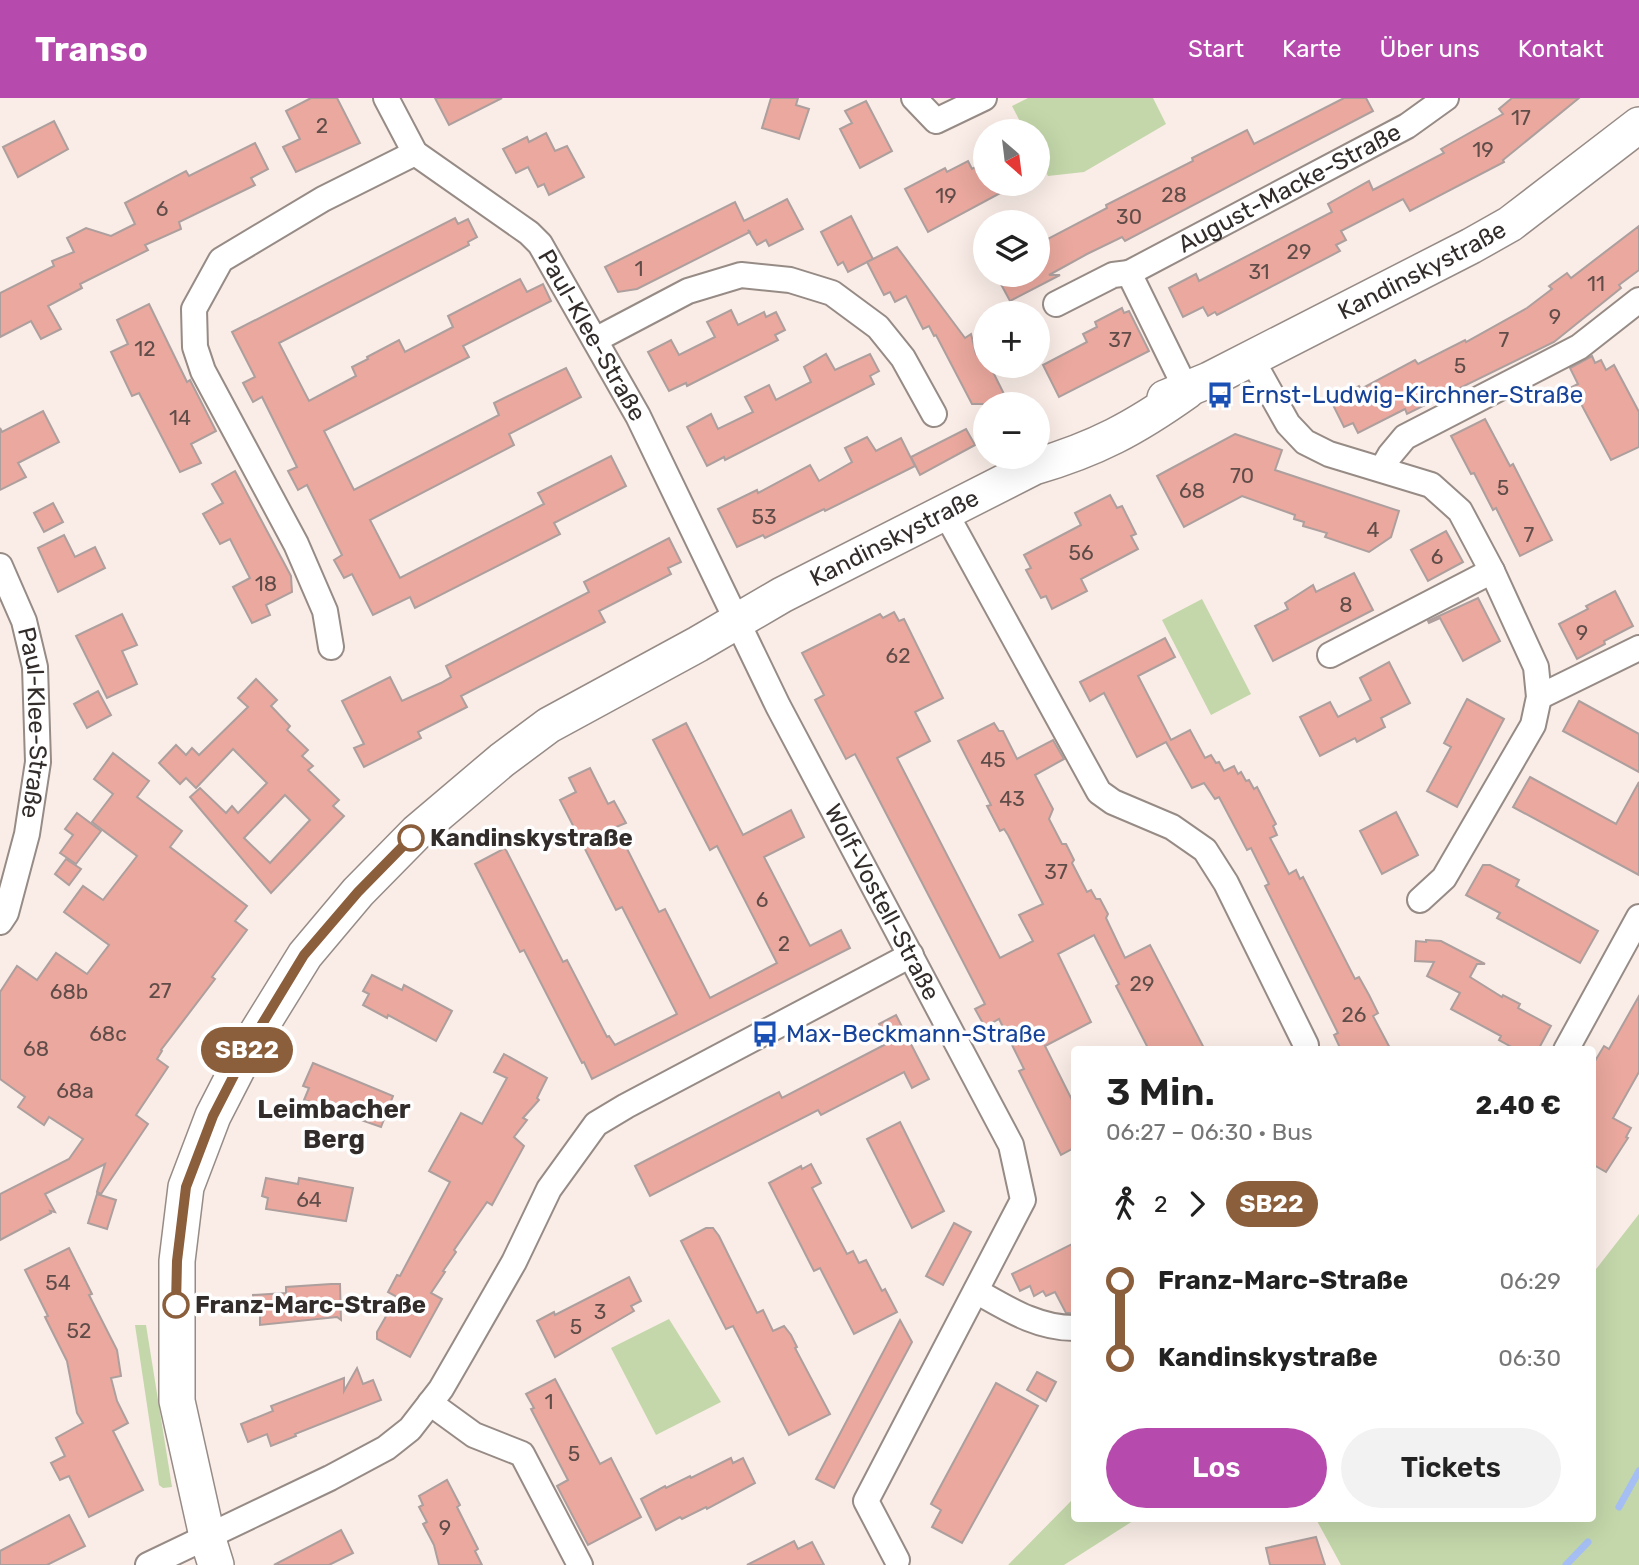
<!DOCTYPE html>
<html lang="de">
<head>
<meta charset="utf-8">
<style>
	body { margin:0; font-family:Rubik,sans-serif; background:#f2f2f2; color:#222; height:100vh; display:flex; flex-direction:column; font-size:26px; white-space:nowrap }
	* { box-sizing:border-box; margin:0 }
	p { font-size:23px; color:#767676 }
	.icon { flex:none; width:38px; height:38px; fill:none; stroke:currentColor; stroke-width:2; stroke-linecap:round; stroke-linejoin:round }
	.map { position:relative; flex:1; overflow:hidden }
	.panel { position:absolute; left:1071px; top:948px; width:525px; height:476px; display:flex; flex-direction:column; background:#fff; border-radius:7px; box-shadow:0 7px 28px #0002 }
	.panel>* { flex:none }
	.badge { padding:0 14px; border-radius:23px; font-size:24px; line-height:46px }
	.needle { width:46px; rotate:152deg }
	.tools { position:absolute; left:973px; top:21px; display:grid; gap:14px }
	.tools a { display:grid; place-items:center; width:77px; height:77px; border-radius:50%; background:#fff; box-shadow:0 7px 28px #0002; font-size:35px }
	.map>.badge { position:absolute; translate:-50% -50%; box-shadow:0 0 0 4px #fff }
	.legs { display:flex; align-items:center; gap:10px; height:77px; padding:0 35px; font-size:23px }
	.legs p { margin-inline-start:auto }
	.summary { display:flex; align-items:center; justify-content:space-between; height:119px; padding:0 35px }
	h1 { font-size:38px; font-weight:600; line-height:52px }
	.action { display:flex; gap:14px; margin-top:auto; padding:14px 35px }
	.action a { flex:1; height:80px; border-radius:42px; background:#b64bad; color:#fff; font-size:28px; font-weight:600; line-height:80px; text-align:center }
	.action a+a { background:#f2f2f2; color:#222 }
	ul { padding:0 35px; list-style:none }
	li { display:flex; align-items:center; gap:24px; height:77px; font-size:26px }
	li i { display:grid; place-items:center; width:10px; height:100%; margin:0 9px; background:currentColor }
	li i::after { content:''; width:18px; height:18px; margin:-9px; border:5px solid; border-radius:50%; background:#fff }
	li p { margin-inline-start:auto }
	li:first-child i { background:linear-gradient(#0000 50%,currentColor 0) }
	li:last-child i { background:linear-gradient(currentColor 50%,#0000 0) }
	header { display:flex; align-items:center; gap:42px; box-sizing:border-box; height:98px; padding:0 35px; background:#b64bad; color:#fff }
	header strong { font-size:33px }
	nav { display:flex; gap:38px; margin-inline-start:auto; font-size:24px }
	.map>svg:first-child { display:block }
</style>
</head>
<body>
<header>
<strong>Transo</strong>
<nav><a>Start</a><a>Karte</a><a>Über uns</a><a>Kontakt</a></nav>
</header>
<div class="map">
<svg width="1639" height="1467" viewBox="0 0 1639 1467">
	<rect width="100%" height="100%" fill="#faede7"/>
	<g fill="#c3d7aa">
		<path d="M1028,0H1153L1166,26L1084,74L1048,78L1038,58V33H1025L1012,8Z"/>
		<path d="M1202,501L1251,596L1211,617L1162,522Z"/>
		<path d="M1639,1116V1467H1341L1316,1421H1592L1593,1175Z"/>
		<path d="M669,1221L721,1304L656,1337L611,1250Z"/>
		<path d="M135,1227H146L172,1389L163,1390L159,1387Z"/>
		<path d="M1074,1400V1421H1136L1064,1467H1008Z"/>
	</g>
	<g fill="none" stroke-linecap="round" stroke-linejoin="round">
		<g stroke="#a5bff4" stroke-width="7">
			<path d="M1619,1409L1639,1373"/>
			<path d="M1566,1467L1588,1444"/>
		</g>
	</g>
	<g fill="#eaa89e" stroke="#ac9f9d" stroke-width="2" fill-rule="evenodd">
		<path d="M311,0H337L360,45L296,74L283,49L300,41L286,13Z"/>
		<path d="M435,0H502L449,27Z"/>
		<path d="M771,0H798L796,7L809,11L799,41L762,30Z"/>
		<path d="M1344,0H1366L1373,13L1125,143L1122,139L1087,156L1049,177H1060L1010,203L996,177H1038V146L1107,110L1106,107L1193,63L1192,60L1247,32L1254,46Z"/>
		<path d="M1512,0H1579L1503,62L1504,64L1410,113L1403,101L1341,133L1346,142L1336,147L1340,153L1217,217L1215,214L1208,218L1203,209L1183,219L1169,190L1196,176L1199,183L1332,114L1328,106L1369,83L1373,92L1444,55L1441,51L1503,16L1499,11Z"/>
		<path d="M866,3L892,53L860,70L840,31L852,25L845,13Z"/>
		<path d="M54,23L68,51L18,79L3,49Z"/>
		<path d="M546,35L555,53L567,48L584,79L549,97L544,86L538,89L528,69L516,75L503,51L527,39L529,44Z"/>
		<path d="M255,45L268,71L251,80L255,87L179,124L181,131L145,147L148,152L80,186L82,190L48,208L61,231L41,241L31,223L0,239V195L54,168L52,163L74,154L67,140L86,130L111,138L135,126L125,105L186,73L189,78Z"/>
		<path d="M968,63L972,71L985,64V86H1017L928,134L905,91L945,70L947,74Z"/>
		<path d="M787,101L803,131L769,148L766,142L757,147L748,132L750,134L637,191L618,194L605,169L735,104L744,123Z"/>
		<path d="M851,118L873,161L848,174L843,164L838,167L821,134Z"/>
		<path d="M455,120L458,126L468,121L477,139L468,144L469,147L279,245L309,303L356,278L352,269L368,261L367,259L399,242L405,254L453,229L448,218L520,181L527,194L543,186L551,203L463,248L469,259L324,333L354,392L499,317L494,305L566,270L581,299L509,336L514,347L370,422L400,480L544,406L538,395L611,358L626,388L554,425L560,436L415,510L410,499L373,517L352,476L344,480L334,462L342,457L307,387L298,392L288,373L297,369L262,299L253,304L243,285L255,279L232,234Z"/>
		<path d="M1639,128V172L1619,187L1621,190L1554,244L1407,316L1405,311L1358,335L1353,325L1344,329L1331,303L1359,288L1361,291L1415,262L1418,266L1465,242L1466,244L1527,210L1552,191L1549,188L1567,175L1571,180Z"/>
		<path d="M897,149L965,240L971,236L976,256L982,253L985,258V268H990L1009,306H972L936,237L934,238L929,228L923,231L906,198L895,204L890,194L884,197L867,164Z"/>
		<path d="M149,206L187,284L190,282L216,333L191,346L201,365L180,374L139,295L132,298L111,254L128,246L117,222Z"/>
		<path d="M1122,210L1124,215L1129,213L1149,253L1059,299L1043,267L1087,244L1083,236L1097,229L1095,224Z"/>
		<path d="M731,212L738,227L764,214L766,219L776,214L785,232L775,237L778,242L687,288L686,285L669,293L648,254L671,242L679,257L715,239L707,224Z"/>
		<path d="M826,256L835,272L870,256L879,273L870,278L874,286L725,362L724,359L707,368L687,329L711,316L718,331L753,314L745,299L769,287L776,302L811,284L804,269Z"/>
		<path d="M1592,258L1595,265L1601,262L1606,272L1614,267L1639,314V349L1611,362L1572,289L1578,286L1570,270Z"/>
		<path d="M43,313L59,344L18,365L26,379L0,392V330L2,334Z"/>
		<path d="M1485,321L1510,368L1513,366L1552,442L1520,458L1496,410L1493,412L1474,375L1471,376L1451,338Z"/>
		<path d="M966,331L975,347L920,377L911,359Z"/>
		<path d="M1235,336L1282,352L1275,372L1399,413L1391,439L1369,454L1325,439L1327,435L1303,428L1304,424L1294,421L1295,417L1242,398L1184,429L1157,378Z"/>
		<path d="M867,339L876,353L901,340L915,368L825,413L824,411L765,440L763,437L737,449L718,411L757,392L758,395L810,367L819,383L852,364L845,350Z"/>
		<path d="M235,373L291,478L292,494L266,507L270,517L252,525L233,489L250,480L230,441L220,446L203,416L223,405L212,386Z"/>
		<path d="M1110,397L1117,410L1122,408L1136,436L1131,438L1138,451L1081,481L1087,493L1052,511L1046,498L1041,500L1026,472L1031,470L1024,457L1081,427L1075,415Z"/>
		<path d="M53,405L63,424L44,434L34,415Z"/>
		<path d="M1446,433L1463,464L1428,483L1411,452Z"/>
		<path d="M64,437L75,459L95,449L105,470L58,494L38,450Z"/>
		<path d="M669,440L681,464L668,470L671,476L599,513L605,524L461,598L467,609L418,634L421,640L364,669L354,650L364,646L342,603L390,579L402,603L441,585L451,579L446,568L589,494L584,484Z"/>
		<path d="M1354,475L1373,512L1273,563L1255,528L1288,511L1285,505L1313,487L1316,494Z"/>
		<path d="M1615,493L1633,528L1604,543L1605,546L1577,561L1559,526L1588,511L1586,508Z"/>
		<path d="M1478,500L1500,543L1463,563L1440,520L1429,525L1428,523Z"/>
		<path d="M894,514L899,523L904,521L943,600L915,614L930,643L897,660L1000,860L1033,843L1019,817L1043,806L1008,737L1004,731L1000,733L987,708L991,707L958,643L994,625L999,633H1003L1017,661L1053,642L1064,661L1035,677L1053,711L1049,721L1062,746H1066L1074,762L1072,765L1087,794L1091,792L1096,801H1100L1108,816L1106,820L1125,860L1150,847L1205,952H1149L1116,888L1119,886L1094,837L1058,856L1091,924L1045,948L1074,1006V1050L1061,1057L1019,973L1024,971L999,921L985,929L975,911L985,906L877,698L855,656L846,661L815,602L824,597L802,555L880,516L883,520Z"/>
		<path d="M122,516L137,547L122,553L137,586L107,600L76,538Z"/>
		<path d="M1165,540L1175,559L1138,578L1171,642L1190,632L1205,660L1211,657L1216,665L1219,664L1224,673L1234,668L1238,676L1241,674L1246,683L1249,682L1254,691L1257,689L1276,726L1273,728L1277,737L1270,740L1289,776L1296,772L1300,781L1303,779L1355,881L1359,879L1369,897L1378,915L1373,918L1391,952H1341L1334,937L1338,935L1265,788L1269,786L1251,750L1247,752L1219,699L1215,701L1204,685L1192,690L1166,644L1137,659L1104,595L1090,603L1080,584Z"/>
		<path d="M1389,564L1410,605L1381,620L1385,629L1357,644L1355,640L1320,658L1300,619L1330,604L1338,619L1371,602L1360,580Z"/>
		<path d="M256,581L277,602L271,608L290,628L287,632L308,652L302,658L313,668L308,672L339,702L333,708L344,718L271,795L190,699L200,690L226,715L232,708L238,715L267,685L233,651L196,690L186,680L180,686L159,665L176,647L186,657L192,650L199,657L248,609L238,600ZM285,697L310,722L270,765L244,740Z"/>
		<path d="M98,593L111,617L87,630L74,606Z"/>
		<path d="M1467,601L1504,621L1457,709L1427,693L1451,649L1444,645Z"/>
		<path d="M1579,603L1639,636V674L1563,633Z"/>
		<path d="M686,625L743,737L791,712L804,739L764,759L810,848L841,832L850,850L592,981L584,964L582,965L524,852L520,854L475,766L505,750L563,864L567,862L607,939L609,938L615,947L677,916L622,809L616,812L560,702L576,694L569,680L590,670L608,706L614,703L626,725L616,729L659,814L665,811L710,900L777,865L717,748L710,752L653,642Z"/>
		<path d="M113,655L149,683L137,699L182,733L170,749L247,808L235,823L247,832L212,879L215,881L161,952L162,953L157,961L168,969L136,1017L148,1026L101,1096L97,1094L105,1066L45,1096L55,1114L50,1113L51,1115L0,1142V1096L69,1061L83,1041L49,1019L44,1027L18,1009L25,999L0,981V894L17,868L37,882L56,855L87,876L109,847L64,814L83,788L103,802L137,758L92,724L113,696L94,681Z"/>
		<path d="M1530,679L1616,726L1639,684V777L1513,709Z"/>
		<path d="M1396,714L1418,757L1382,776L1360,733Z"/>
		<path d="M77,715L101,733L76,766L60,755L73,737L65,731Z"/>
		<path d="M66,761L81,771L69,787L55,776Z"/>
		<path d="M1483,767H1490L1519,782L1516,788L1598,833L1580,865L1497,820L1500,815L1466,797Z"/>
		<path d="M1426,842L1441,843L1485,866H1477L1470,879L1502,899L1503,897L1520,906L1518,910L1551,928L1538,952H1517L1499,942L1501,938L1451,911L1460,895L1427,878L1434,864L1415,863L1416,843L1426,844Z"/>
		<path d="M372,877L402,892L404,887L452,913L436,943L388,917L387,920L363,907L369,896L363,893Z"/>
		<path d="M1639,898V974L1613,1020L1631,1030L1626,1039L1628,1040L1606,1074L1592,1066V968L1604,948L1609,951Z"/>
		<path d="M896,917L929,981L912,990L904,974L821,1017L818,1012L650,1098L635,1068L779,994L782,1000L888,945L879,926Z"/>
		<path d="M504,956L547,980L537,1000L539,1002L523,1020L527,1022L514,1039L524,1048L492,1107L487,1104L454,1152L456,1154L443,1173L445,1174L431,1195L442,1201L410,1259L377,1241V1234L397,1199L388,1194L397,1177L400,1178L450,1084L429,1073L461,1015L482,1026L507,980L494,974Z"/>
		<path d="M313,965L393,998L381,1029L304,1002L309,990L303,988Z"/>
		<path d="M900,1024L944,1113L912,1130L867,1041Z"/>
		<path d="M811,1066L821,1085L812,1090L847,1156L853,1153L859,1165L866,1162L882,1193L885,1191L897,1214L854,1236L820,1170L814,1173L769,1085L801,1068L802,1071Z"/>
		<path d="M266,1080L298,1086L299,1080L353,1090L346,1123L266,1111L268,1100L262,1098Z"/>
		<path d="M97,1096L116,1102L107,1131L88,1125Z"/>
		<path d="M954,1125L971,1134L943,1187L926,1178Z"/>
		<path d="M706,1130H713L719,1138L757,1215L763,1212L773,1233L784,1228L791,1237L797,1249L795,1250L830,1316L789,1337L733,1228L726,1231L681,1143Z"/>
		<path d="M1074,1145V1215H1066L1055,1194L1046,1198L1043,1193L1034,1198L1030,1188L1020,1193L1012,1176Z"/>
		<path d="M69,1150L92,1196L89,1197L117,1252L121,1278L111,1280L117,1303L128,1325L113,1333L143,1392L89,1419L69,1378L60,1382L51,1365L65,1358L56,1340L83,1325L77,1315L67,1263L45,1219L48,1218L25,1172Z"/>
		<path d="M629,1179L641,1203L631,1208L634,1213L555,1259L537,1223L554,1214L555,1217Z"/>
		<path d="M331,1186H340L341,1222L337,1219L260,1227V1215L254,1216L253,1197L286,1195V1189Z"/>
		<path d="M900,1222L912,1244L834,1390L816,1381Z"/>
		<path d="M357,1270L363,1286L373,1282L381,1302L295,1336L296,1338L271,1348L267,1336L248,1344L241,1326L273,1313L271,1308L344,1280V1293Z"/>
		<path d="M1037,1274L1056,1284L1046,1303L1027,1292Z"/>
		<path d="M555,1281L600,1366L611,1360L641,1419L588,1447L557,1388L568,1382L531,1311L534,1310L526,1296Z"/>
		<path d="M996,1285L1038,1308L962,1445L932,1429L941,1412L931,1406Z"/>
		<path d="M731,1360L733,1365L743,1360L755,1385L707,1411L706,1409L682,1421L680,1419L656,1432L641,1401L665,1388L666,1390L690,1378L691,1380Z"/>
		<path d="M447,1382L460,1407L457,1409L478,1451L475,1453L482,1467H439L434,1447L423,1426L427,1424L419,1409L423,1407L419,1398Z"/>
		<path d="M69,1417L85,1448L47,1467H0V1453Z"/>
		<path d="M341,1432L353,1455L329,1467H274Z"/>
		<path d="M1316,1439L1325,1467H1270L1266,1450Z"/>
		<path d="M794,1443L798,1451L812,1444L824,1467H747Z"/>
	</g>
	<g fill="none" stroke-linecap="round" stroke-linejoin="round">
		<g stroke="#978b86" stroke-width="28">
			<g id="street">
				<path id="s1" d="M386,0L415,55L529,135L540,146L638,318L778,608L1011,1047L1023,1102L866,1403L897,1462"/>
				<path d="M914,0L936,23L984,0"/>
				<path d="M1056,206L1113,177L1129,175"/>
				<path d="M595,242L688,193L741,177L790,182L832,195L878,229L903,260L934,316"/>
				<path d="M1251,260L1288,326L1305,344L1329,356L1431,387L1460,413L1492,473L1536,569L1539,599L1533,627L1444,780L1420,802"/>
				<path id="s2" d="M1187,293L1129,175L1407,28L1446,0"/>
				<path d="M1382,371L1390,357L1405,339L1579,249L1639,202"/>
				<path d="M945,414L1099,694L1113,704L1172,729L1205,752L1226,785L1306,947V952"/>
				<path id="s3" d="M0,468L24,523L35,569L38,664L27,736L6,815L0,824"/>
				<path d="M331,549L325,513L296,446L203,273L195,249L194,211L221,162L323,101L415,55"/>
				<path d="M1330,557L1492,473"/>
				<path d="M1539,599L1639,550"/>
				<path d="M1566,952L1639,819"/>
				<path d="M976,1193C1008,1211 1037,1230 1074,1230"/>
				<path d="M430,1305L474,1337L522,1356L580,1467"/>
				<path d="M148,1467L330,1380L386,1350L410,1331L441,1291L463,1253L514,1164L549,1091L596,1026L626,1008L911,857"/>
			</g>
		</g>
		<g stroke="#978b86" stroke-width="38">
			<g id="secondary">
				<path id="s4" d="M1165,300L1209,282L1471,148L1510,126L1639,27"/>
				<path id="s5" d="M216,1467L207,1438L177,1303V1163L186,1089L213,1018L250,946L305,857L358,794L417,734L502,662L549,627L698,546L782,497L1034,369C1096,351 1135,330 1187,293"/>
			</g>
		</g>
		<use href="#street" stroke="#fff" stroke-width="24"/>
		<use href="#secondary" stroke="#fff" stroke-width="35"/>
	</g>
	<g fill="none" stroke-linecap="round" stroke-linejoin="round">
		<g stroke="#fff" stroke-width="16">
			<path id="line-1" d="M176,1207L177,1163L186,1089L213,1018L250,946L304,857L358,794L411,740"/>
		</g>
		<use href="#line-1" stroke="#8b5e3c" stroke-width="10"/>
	</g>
	<defs>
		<g id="bus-bare" transform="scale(2.1)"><path d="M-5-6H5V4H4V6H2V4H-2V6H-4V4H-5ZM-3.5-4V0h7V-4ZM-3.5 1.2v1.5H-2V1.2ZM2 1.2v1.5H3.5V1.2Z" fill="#1a4fb4" stroke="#fefefe" stroke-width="2.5" paint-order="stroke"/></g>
	</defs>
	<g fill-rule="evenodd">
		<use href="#bus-bare" x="1220" y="297"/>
		<use href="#bus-bare" x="765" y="936"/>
	</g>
	<g fill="#fff" stroke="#8b5e3c" stroke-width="3.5">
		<circle cx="411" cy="740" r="12"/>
		<circle cx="176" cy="1207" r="12"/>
	</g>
	<g text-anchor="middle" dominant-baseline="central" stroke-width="7" stroke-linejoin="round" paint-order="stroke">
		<g font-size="21" fill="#604c48">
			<text x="1521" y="19">17</text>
			<text x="322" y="27">2</text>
			<text x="1483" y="51">19</text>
			<text x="1174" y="96">28</text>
			<text x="946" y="97">19</text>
			<text x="162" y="110">6</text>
			<text x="1129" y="118">30</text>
			<text x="1299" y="153">29</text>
			<text x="639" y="170">1</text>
			<text x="1259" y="173">31</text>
			<text x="1596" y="185">11</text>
			<text x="1555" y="218">9</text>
			<text x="1120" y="241">37</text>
			<text x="1504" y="241">7</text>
			<text x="145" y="250">12</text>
			<text x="1460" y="267">5</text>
			<text x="180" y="319">14</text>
			<text x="1242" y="377">70</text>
			<text x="1503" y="389">5</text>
			<text x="1192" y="392">68</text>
			<text x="764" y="418">53</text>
			<text x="1373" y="431">4</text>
			<text x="1529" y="436">7</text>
			<text x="1081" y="454">56</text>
			<text x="1437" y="458">6</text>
			<text x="266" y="485">18</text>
			<text x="1346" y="506">8</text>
			<text x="1582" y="534">9</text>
			<text x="898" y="557">62</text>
			<text x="993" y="661">45</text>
			<text x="1012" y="700">43</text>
			<text x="1056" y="773">37</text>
			<text x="762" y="801">6</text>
			<text x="784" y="845">2</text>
			<text x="1142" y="885">29</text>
			<text x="160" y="892">27</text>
			<text x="69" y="893">68b</text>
			<text x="1354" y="916">26</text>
			<text x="108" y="935">68c</text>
			<text x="36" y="950">68</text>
			<text x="75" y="992">68a</text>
			<text x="309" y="1101">64</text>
			<text x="58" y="1184">54</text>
			<text x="600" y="1213">3</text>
			<text x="576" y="1228">5</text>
			<text x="79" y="1232">52</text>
			<text x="549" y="1303">1</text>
			<text x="574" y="1355">5</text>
			<text x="445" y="1429">9</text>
		</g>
		<g font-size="24" fill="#322d2b" stroke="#fefefe">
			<text stroke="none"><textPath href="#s2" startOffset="313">August-Macke-Straße</textPath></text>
			<text stroke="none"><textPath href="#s4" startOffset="287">Kandinskystraße</textPath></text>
			<text stroke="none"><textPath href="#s1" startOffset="322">Paul-Klee-Straße</textPath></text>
			<text stroke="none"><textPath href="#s5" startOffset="1374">Kandinskystraße</textPath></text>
			<text stroke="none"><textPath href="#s3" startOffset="163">Paul-Klee-Straße</textPath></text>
			<text stroke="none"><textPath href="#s1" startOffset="959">Wolf-Vostell-Straße</textPath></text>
		</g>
		<g font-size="24" fill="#164399" stroke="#fefefe" text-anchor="start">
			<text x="1241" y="297">Ernst-Ludwig-Kirchner-Straße</text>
			<text x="786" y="936">Max-Beckmann-Straße</text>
		</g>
		<g font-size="24" font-weight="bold" fill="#322d2b" stroke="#fefefe" text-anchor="start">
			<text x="430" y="740">Kandinskystraße</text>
			<text x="195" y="1207">Franz-Marc-Straße</text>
		</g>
		<g font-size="26" font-weight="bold" fill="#322d2b" stroke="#fefefe">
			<text x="334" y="1011">Leimbacher<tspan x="334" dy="30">Berg</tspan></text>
		</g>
	</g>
</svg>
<div class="tools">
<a><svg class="needle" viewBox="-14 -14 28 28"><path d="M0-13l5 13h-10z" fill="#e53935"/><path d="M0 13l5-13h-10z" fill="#767676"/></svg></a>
<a><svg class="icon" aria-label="layers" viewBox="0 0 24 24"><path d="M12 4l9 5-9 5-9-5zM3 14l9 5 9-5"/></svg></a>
<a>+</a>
<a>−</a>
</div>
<b class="badge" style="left:247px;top:952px;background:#8b5e3c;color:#fff">SB22</b>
<section class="panel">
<div class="summary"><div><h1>3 Min.</h1><p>06:27 – 06:30 · Bus</p></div><b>2.40 €</b></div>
<div class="legs"><svg class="icon" aria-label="walk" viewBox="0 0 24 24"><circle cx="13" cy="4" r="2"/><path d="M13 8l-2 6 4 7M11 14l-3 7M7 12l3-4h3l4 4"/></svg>2<svg class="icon" aria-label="forward" viewBox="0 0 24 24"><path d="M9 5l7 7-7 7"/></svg><b class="badge" style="background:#8b5e3c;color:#fff">SB22</b></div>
<ul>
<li><i style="color:#8b5e3c"></i><b>Franz-Marc-Straße</b><p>06:29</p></li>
<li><i style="color:#8b5e3c"></i><b>Kandinskystraße</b><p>06:30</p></li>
</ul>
<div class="action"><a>Los</a><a>Tickets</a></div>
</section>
</div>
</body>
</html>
